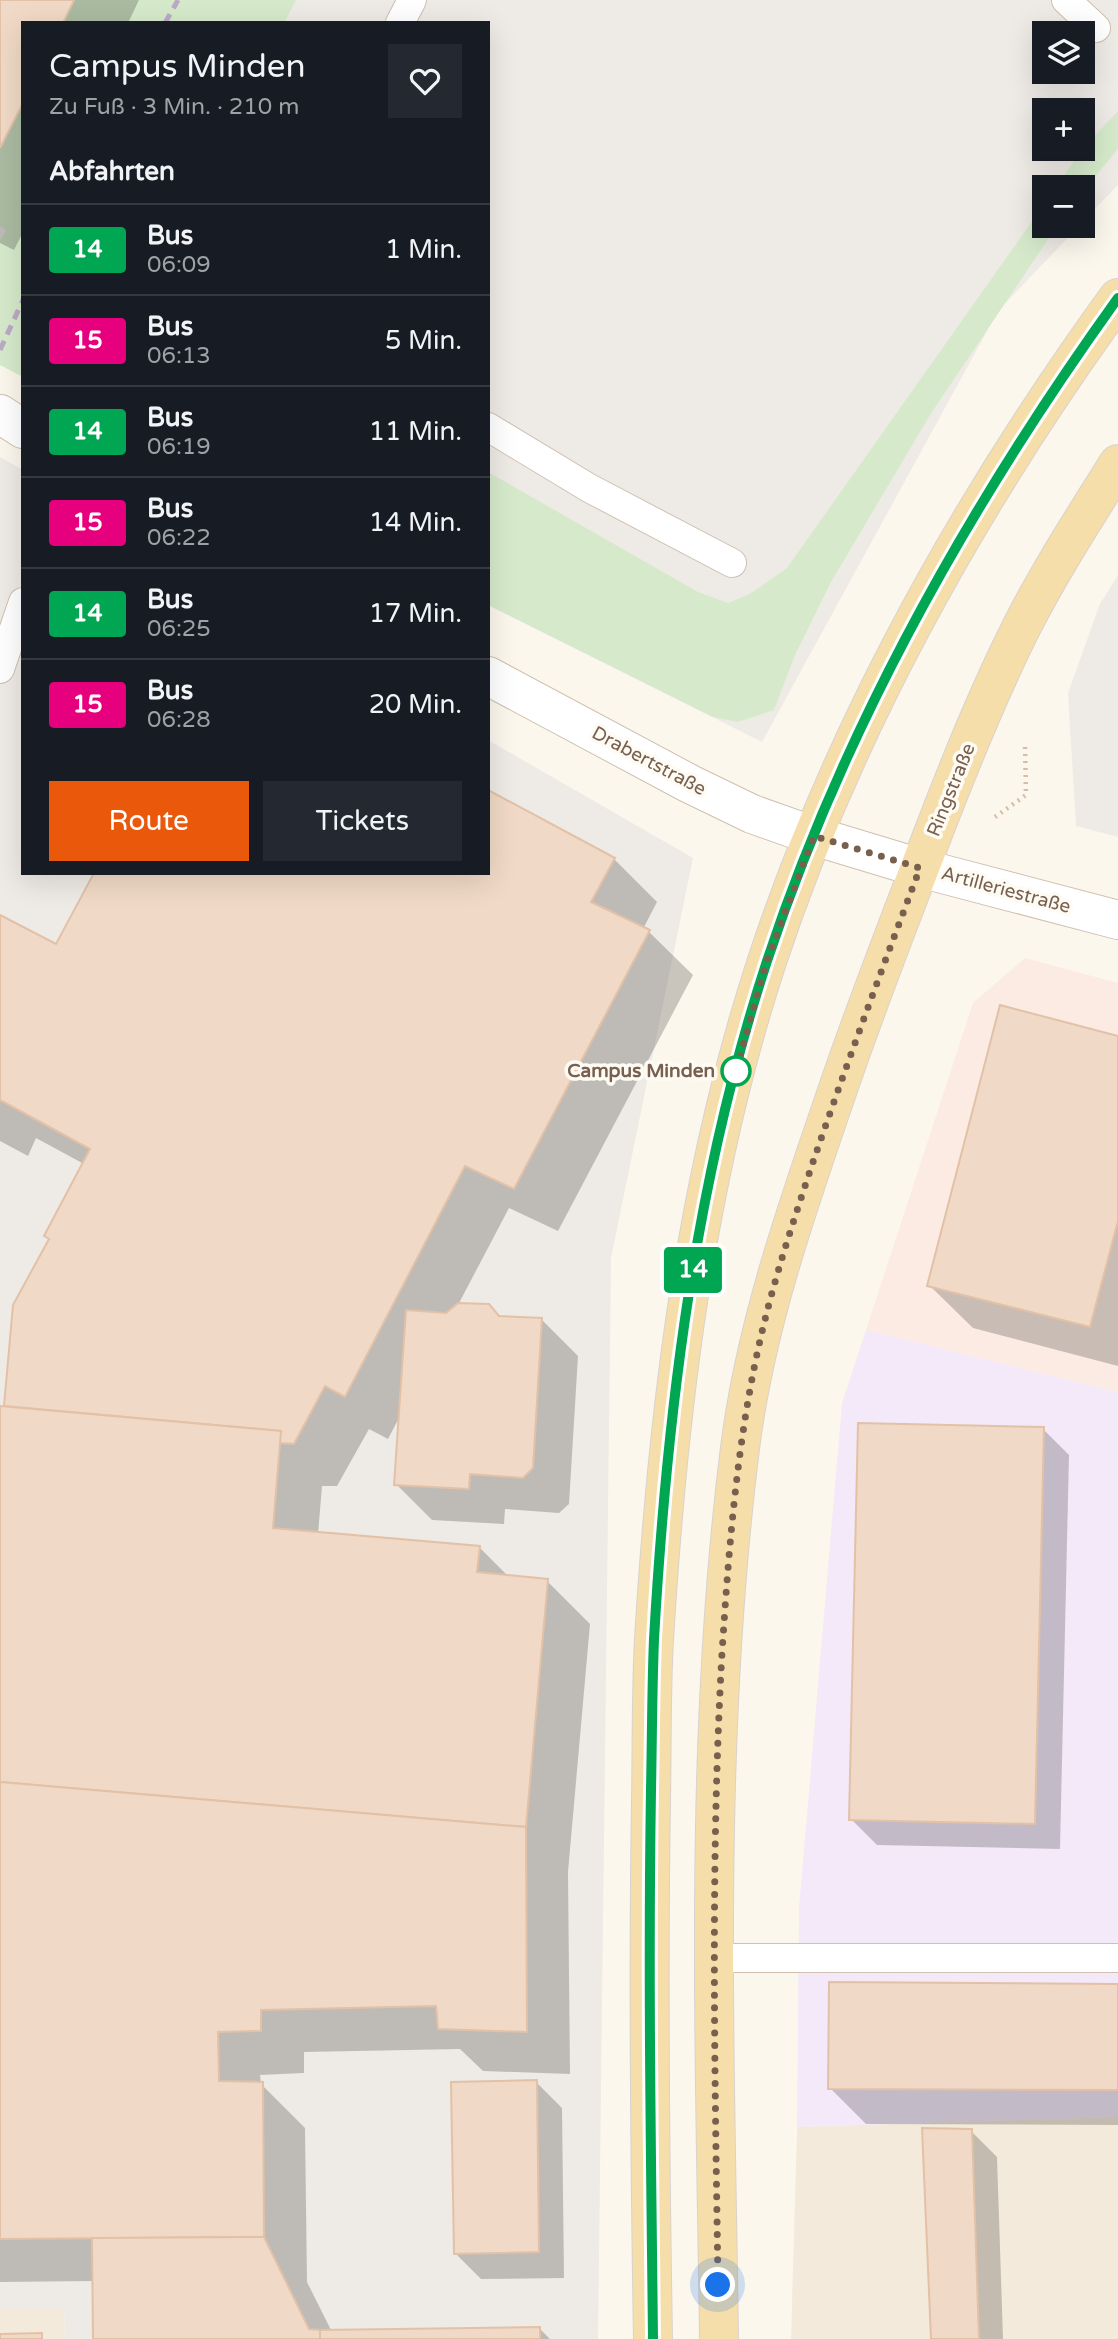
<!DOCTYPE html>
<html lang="de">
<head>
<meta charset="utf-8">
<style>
	body { margin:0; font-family:"Varela Round",sans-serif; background:#242831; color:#f1f3f6; height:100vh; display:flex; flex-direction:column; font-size:26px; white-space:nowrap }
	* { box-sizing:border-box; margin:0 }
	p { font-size:23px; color:#9ea1a6 }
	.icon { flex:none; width:38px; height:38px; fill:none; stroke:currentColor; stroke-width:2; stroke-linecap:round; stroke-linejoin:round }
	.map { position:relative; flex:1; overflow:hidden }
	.panel { position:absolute; left:21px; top:21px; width:469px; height:854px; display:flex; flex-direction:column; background:#171b24; border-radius:0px; box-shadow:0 7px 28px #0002 }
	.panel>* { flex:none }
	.badge { padding:0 14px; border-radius:5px; font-size:24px; line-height:46px }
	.fabs { position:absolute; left:1032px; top:21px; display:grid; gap:14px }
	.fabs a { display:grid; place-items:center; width:63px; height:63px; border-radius:0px; background:#171b24; box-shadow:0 7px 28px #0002; font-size:35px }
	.you { position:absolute; width:35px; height:35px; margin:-18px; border:5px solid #fff; border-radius:50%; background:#1a73e8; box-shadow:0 0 0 10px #1a73e833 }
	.map>.badge { position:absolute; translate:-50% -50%; box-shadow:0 0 0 4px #fff }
	h2 { padding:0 28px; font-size:26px; line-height:63px }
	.round { display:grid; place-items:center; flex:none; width:74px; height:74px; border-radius:0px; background:#242831 }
	.headline { display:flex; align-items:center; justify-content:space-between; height:119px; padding:0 28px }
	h1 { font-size:33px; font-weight:600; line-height:52px }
	.action { display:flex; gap:14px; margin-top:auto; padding:14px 28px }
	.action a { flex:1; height:80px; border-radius:0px; background:#ea580c; color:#fff; font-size:28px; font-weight:600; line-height:80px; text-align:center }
	.action a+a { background:#242831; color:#f1f3f6 }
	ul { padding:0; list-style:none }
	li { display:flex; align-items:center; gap:21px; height:91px; padding:0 28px; border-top:2px solid #363941 }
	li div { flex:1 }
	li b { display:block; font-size:26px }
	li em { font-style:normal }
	li .badge { min-width:77px; font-weight:700; text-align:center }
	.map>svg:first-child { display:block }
</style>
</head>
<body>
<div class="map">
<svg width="1118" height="2339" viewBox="0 0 1118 2339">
	<rect width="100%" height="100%" fill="#fcf7ed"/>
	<g fill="#f4eadb">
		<path d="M1118,2117V2339H791L797,2127Z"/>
		<path d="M64,2308L65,2339H0V2309Z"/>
	</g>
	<path fill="#fbebe2" d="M1025,958L1118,983V1392L866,1330L973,1003Z"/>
	<g fill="#eeeae5" fill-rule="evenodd">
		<path d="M0,0H1118V185L1083,221V187H1045V226H1079L998,311L762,742L488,605V23H23L0,362ZM1045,33H1083V72H1045ZM1045,110H1083V149H1045Z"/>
		<path d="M0,457L23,470V873H488V740L693,858L611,1258L598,2339H65L64,2309H0Z"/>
		<path d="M1118,575V837L1076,826L1068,693L1100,604Z"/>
	</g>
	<path fill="#f4e9f9" d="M866,1330L1118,1392V2117L797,2127L799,1908L842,1403Z"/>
	<g fill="#d6eacb">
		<path d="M74,0H296L284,23H63Z"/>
		<path d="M23,103V377L0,365V241L6,230L0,226V148Z"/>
		<path d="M1118,111V149L1083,191V187H1056L1084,147Z"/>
		<path d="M1045,203V226H1057L930,415L831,582L795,655L774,710L738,722L713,717L488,605V472L698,592L728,603L750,594L787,568Z"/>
	</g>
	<g fill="#0003">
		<path d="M0,0H139L128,23H23V232L14,250L0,243Z"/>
		<path d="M614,859L657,902L643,929L649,932L693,975L558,1231L509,1208L458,1305L500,1318L542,1320L578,1356L569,1504L559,1513L505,1509L504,1524L432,1520L396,1484L400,1416L388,1439L369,1429L337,1486H322L318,1534L479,1547L509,1577L547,1581L590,1624L568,1872L570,2074L483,2071L460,2049L304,2052V2073L260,2075L261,2084L305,2128L307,2282L331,2330L540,2329L550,2339H95L94,2281L0,2282V1408H6L15,1305L50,1240L84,1164L36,1138L28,1156L0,1141V917L57,946L488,873Z"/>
		<path d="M1118,1038V1366L973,1328L929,1285Z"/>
		<path d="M1043,1429L1069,1455L1060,1849L877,1845L851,1819Z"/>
		<path d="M1118,1986V2125L866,2124L830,2088Z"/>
		<path d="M536,2082L562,2108L564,2278L481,2279L455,2253Z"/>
		<path d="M971,2131L997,2157L1003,2339H933Z"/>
	</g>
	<g fill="#f0d9c6" stroke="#e2c1a7" stroke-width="2">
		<path d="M0,0H74L63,23H23V103L0,148Z"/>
		<path d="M488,790L615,858L591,902L650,930L514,1189L465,1166L345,1397L325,1386L294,1444L279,1443L281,1431L4,1406L13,1305L49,1239L44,1236L90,1149L0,1100V915L56,944L94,873H488Z"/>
		<path d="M1000,1005L1118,1036V1221L1090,1327L927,1286Z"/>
		<path d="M458,1303L489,1304L499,1316L542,1318L533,1468L523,1478L470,1474L469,1489L394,1485L406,1310L446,1313Z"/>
		<path d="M0,1406L281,1431L273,1528L480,1546L477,1572L548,1579L526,1827L0,1782Z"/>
		<path d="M858,1423L1044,1427L1035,1824L849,1820Z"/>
		<path d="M0,1782L526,1827L527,2032L438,2029L436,2006L261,2010V2031L218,2032L219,2081L263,2082L264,2237L0,2239Z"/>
		<path d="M829,1982L1118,1984V2090L828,2089Z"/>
		<path d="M537,2080L539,2252L454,2254L451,2082Z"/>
		<path d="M922,2128L972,2129L979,2339H931Z"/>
		<path d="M264,2237L309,2329L320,2330V2339H93L92,2238Z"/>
		<path d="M540,2327V2339H320V2330Z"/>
		<path d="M42,2333V2339H0V2334Z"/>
	</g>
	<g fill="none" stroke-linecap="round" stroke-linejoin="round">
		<g stroke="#cfc0b1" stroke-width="30">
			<g id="service">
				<path d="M1066,0L1096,28"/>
				<path d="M400,23L412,0"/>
				<path d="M488,427L589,488L732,563"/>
				<path d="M0,669L23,602"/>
				<path d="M713,1958H1118"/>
			</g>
		</g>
		<g stroke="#cfc0b1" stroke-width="40">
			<g id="minor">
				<path d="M0,414L23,429"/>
				<path d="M488,676L690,784L752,814L814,836L920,868L1118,920"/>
			</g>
		</g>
		<g stroke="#d9d2ce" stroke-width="40">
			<g id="primary">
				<path d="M653,2339C650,2160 648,1980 651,1801C652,1747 651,1693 654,1639C668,1410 695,1180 767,961C846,722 971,501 1118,298"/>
				<path d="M719,2339C715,2042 703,1743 740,1448C756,1321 800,1200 841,1080C870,996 902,914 934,831C961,761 989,691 1023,624C1051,569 1085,517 1118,464"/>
			</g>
		</g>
		<path stroke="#d6bda8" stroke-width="4.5" stroke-dasharray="2 5" stroke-linecap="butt" d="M995,817L1026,795L1025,744"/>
		<use href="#service" stroke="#fff" stroke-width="28"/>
		<use href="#minor" stroke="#fff" stroke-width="38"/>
		<use href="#primary" stroke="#f6deaa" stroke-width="38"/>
		<g stroke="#bbaac7" stroke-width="5" stroke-dasharray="10 7" stroke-linecap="butt">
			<path d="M165,23L178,0"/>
			<path d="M0,350L23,300"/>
		</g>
	</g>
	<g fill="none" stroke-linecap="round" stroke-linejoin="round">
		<g stroke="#fff" stroke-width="16">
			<path id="line" d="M653,2339C651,2156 648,1973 651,1790C652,1740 652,1689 654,1639C667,1411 695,1180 767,961C846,722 972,501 1118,298"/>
		</g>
		<use href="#line" stroke="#00a651" stroke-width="10"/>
		<path stroke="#78604f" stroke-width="7" stroke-dasharray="0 12.6" d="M718,2285C715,2074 710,1863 722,1653C729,1546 737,1440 761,1336C775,1276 794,1219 813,1162C847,1063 883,966 920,868L814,836L766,963L736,1071"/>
	</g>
	<circle fill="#fff" stroke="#00a651" stroke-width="3.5" cx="736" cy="1071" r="14"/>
	<g text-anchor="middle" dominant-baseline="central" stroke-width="7" stroke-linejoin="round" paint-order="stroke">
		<g font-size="19" fill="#78604f" stroke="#fefbf4">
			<text transform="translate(649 761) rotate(28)">Drabertstraße</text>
			<text transform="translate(951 790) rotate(-68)">Ringstraße</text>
			<text transform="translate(1006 890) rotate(15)">Artilleriestraße</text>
		</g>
		<g font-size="19" font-weight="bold" fill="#78604f" stroke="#fefbf4" text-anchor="end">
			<text x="715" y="1071">Campus Minden</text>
		</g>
	</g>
</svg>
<div class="fabs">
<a><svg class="icon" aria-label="layers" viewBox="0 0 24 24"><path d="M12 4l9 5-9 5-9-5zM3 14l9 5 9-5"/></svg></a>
<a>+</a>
<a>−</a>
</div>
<div class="you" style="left:718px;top:2285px"></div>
<b class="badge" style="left:693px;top:1270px;background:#00a651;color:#fff">14</b>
<section class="panel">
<div class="headline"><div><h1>Campus Minden</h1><p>Zu Fuß · 3 Min. · 210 m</p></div><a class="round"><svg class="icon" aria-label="heart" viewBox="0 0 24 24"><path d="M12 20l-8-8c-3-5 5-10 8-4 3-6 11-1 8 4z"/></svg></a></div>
<h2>Abfahrten</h2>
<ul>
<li><span class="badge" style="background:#00a651;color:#fff">14</span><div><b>Bus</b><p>06:09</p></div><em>1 Min.</em></li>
<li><span class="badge" style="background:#e6007e;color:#fff">15</span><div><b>Bus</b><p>06:13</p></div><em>5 Min.</em></li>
<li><span class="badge" style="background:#00a651;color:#fff">14</span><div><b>Bus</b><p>06:19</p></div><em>11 Min.</em></li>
<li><span class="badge" style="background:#e6007e;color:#fff">15</span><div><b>Bus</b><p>06:22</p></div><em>14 Min.</em></li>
<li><span class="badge" style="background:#00a651;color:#fff">14</span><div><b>Bus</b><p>06:25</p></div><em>17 Min.</em></li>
<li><span class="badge" style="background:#e6007e;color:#fff">15</span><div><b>Bus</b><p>06:28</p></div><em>20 Min.</em></li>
</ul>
<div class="action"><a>Route</a><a>Tickets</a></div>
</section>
</div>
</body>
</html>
